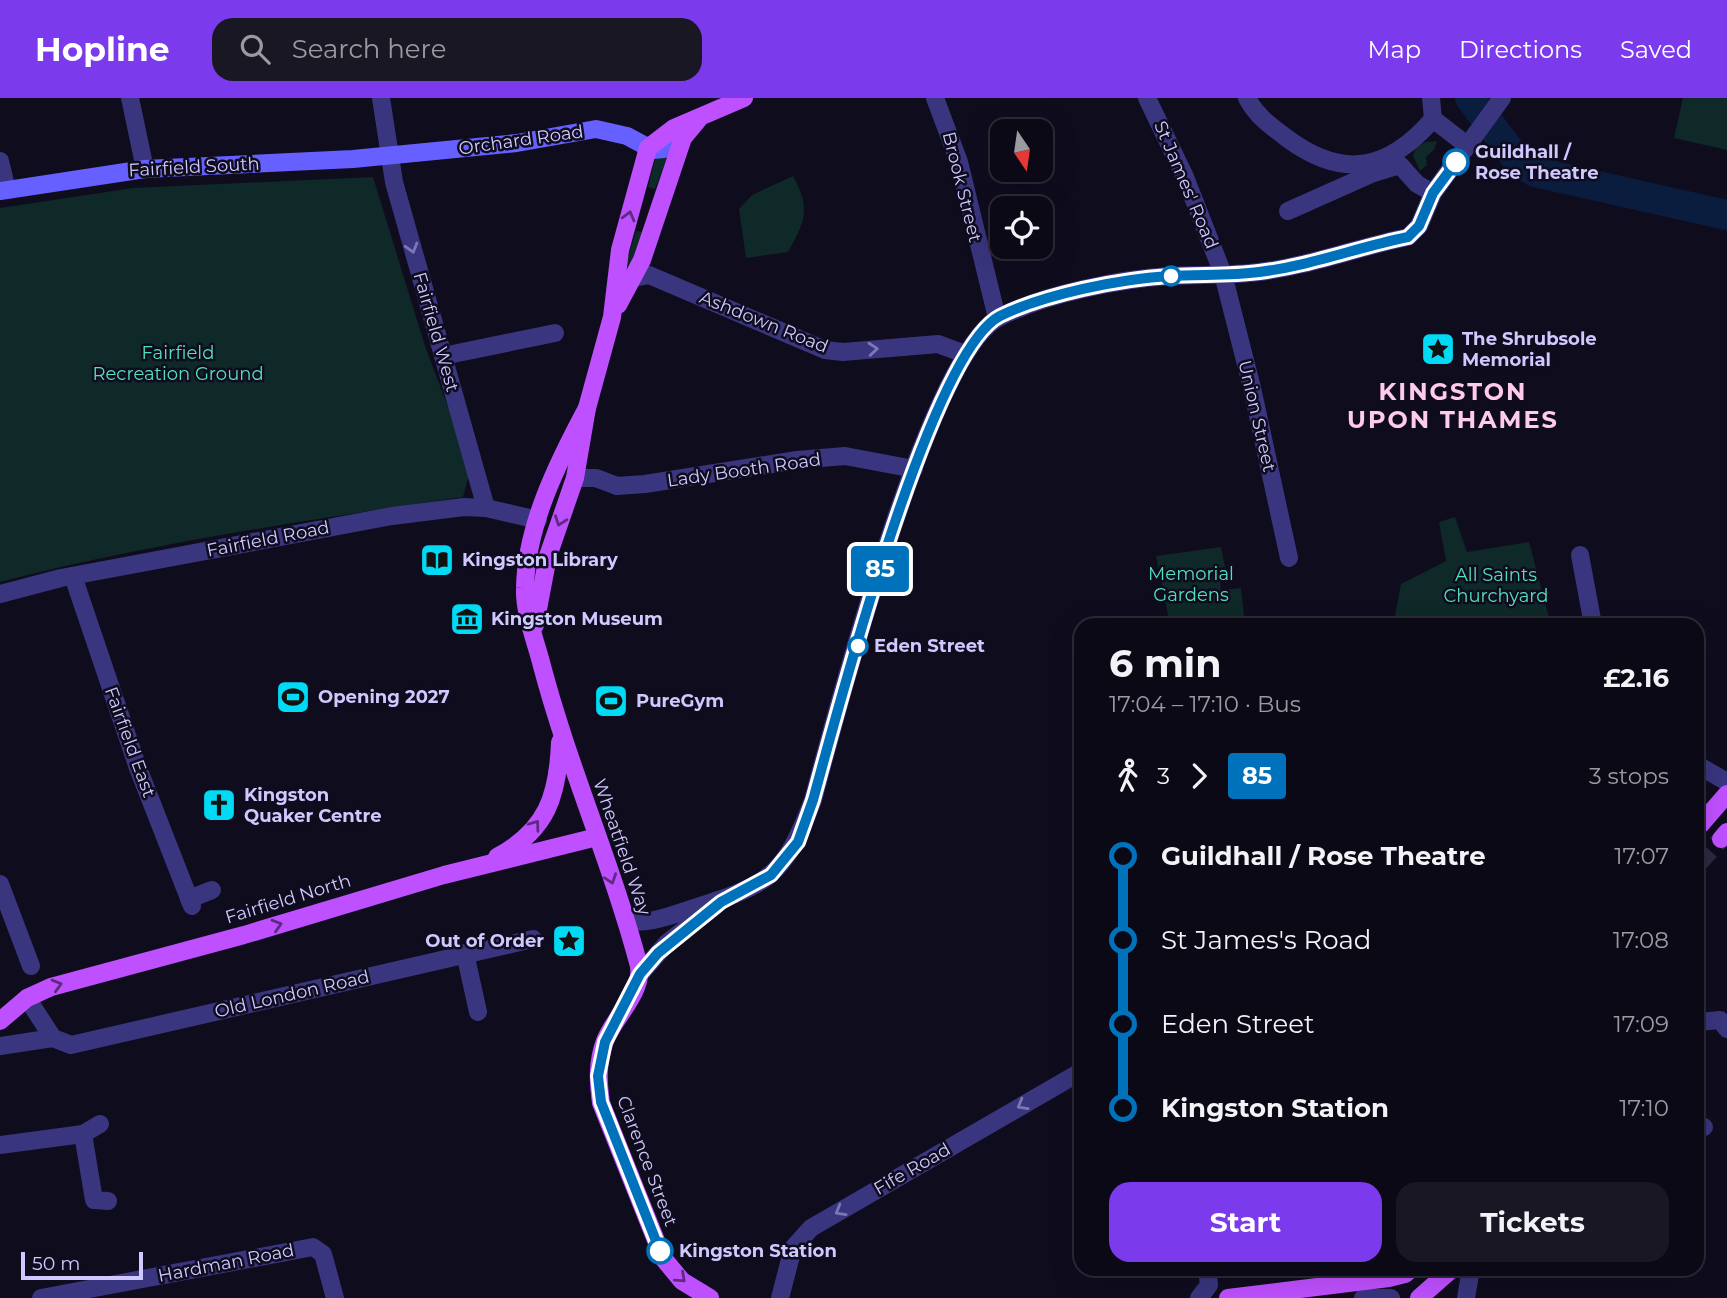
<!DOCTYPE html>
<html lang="en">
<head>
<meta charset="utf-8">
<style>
	body { margin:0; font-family:Montserrat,sans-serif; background:#191723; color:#f1f3f6; height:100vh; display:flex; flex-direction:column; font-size:26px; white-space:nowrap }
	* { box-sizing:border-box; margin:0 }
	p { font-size:23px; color:#9a9aa1 }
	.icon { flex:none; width:38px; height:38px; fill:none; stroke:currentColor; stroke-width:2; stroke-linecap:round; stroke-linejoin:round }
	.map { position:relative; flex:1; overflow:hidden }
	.side { position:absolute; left:1074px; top:520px; width:630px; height:658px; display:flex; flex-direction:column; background:#0b0916; border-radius:21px; box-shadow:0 7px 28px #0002,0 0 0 2px #2b2a35 }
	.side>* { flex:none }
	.badge { padding:0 14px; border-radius:5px; font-size:24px; line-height:46px }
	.needle { width:46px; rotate:167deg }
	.buttons { position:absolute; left:990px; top:21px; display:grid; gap:14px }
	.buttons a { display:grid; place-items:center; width:63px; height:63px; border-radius:14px; background:#0b0916; box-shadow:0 7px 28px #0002,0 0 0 2px #2b2a35; font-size:35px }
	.scale { position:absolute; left:21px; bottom:18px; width:122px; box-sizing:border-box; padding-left:7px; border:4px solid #cfc9ff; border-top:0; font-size:19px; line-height:24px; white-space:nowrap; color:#cfc9ff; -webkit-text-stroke:5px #0f0c1e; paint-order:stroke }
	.map>.badge { position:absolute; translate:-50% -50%; box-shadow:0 0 0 4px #fff }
	.legs { display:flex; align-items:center; gap:10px; height:77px; padding:0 35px; font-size:23px }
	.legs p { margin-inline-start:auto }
	.headline { display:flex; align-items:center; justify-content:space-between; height:119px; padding:0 35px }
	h1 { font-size:38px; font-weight:700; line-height:52px }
	.button { display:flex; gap:14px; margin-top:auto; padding:14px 35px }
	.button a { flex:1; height:80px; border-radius:21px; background:#7c3aed; color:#fff; font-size:28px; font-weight:700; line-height:80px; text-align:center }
	.button a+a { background:#191723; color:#f1f3f6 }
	ul { padding:0 35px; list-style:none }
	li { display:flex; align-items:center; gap:24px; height:84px; font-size:26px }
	li i { display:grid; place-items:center; width:10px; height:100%; margin:0 9px; background:currentColor }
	li i::after { content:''; width:18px; height:18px; margin:-9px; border:5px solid; border-radius:50%; background:#0b0916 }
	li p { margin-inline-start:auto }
	li:first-child i { background:linear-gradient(#0000 50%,currentColor 0) }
	li:last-child i { background:linear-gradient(currentColor 50%,#0000 0) }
	header { display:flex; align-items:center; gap:42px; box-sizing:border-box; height:98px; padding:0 35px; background:#7c3aed; color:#fff }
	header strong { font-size:33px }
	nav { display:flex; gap:38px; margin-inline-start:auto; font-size:24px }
	.search { width:490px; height:63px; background:#191723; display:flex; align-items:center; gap:18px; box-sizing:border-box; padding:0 24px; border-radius:21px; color:#9a9aa1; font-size:26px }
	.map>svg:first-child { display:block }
</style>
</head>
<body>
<header>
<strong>Hopline</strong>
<div class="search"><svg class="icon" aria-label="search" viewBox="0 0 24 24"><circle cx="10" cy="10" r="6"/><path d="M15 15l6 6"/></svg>Search here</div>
<nav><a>Map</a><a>Directions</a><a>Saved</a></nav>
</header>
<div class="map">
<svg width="1727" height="1200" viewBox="0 0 1727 1200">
	<rect width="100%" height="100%" fill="#0f0c1e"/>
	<g fill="#0f2828">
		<path d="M1683,0H1727V52L1674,40Z"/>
		<path d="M1437,43L1434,52L1426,59L1427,67L1420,73L1413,58L1416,49L1426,44Z"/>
		<path d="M668,57L655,91L648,89L656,58Z"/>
		<path d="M793,78C811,110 805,124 788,154L746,160L739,111L752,97Z"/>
		<path d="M373,79L425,248L471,370L463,399C308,422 152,445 0,484V110L133,90Z"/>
		<path d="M636,133L644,134L636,163L625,169Z"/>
		<path d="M1455,419L1467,454L1529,444L1551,527H1393L1401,486L1446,463L1439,424Z"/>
		<path d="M1221,449L1225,469L1219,470L1221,492L1241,490L1245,526L1271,522L1274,527H1170L1156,458Z"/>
	</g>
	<g fill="#0a1d3f">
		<path d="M1499,34L1533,64L1588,74L1583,95L1528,80L1514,73L1490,46Z"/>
		<path d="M1609,77L1727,105V127L1604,98Z"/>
	</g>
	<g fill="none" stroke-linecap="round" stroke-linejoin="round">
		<path stroke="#0a1d3f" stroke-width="30" d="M1470,0L1517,62L1535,74L1727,117"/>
		<path stroke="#2c2840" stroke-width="18" stroke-dasharray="18 9" stroke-linecap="butt" d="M1698,766L1721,741"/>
		<g stroke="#39357e" stroke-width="18">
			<path d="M130,0L145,71"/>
			<path d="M381,0L394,84L486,410"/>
			<path d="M935,0L959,64L997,220"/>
			<path d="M1147,0L1185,79L1223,176L1252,290L1289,460"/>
			<path d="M1247,0C1257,19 1271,28 1288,41C1344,82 1389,72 1433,21"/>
			<path d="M1431,0L1433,21L1468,48"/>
			<path d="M0,63L7,92"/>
			<path d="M1288,113L1371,76L1400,67L1417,86L1433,95"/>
			<path d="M623,182L649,177L825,252L843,254L938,246L965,256"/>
			<path d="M443,258L555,235"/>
			<path d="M575,380H596L617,388L645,386L797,362L845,358L914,371"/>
			<path d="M1580,457L1593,527"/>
			<path d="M73,478L138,670L192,808"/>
			<path d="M0,496L61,480L392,418L464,409L486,410L538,422"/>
			<path d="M1701,669L1727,684"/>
			<path d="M0,786L31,868"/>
			<path d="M189,801L212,792"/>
			<path d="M626,823C649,826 666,819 688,812C767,787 783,782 813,702C836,616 930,253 1000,219C1045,196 1120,181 1169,178C1199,176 1230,178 1259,174C1310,168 1358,149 1408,139L1419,128L1433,95L1502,0"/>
			<path d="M465,855L478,914"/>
			<path d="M640,876L667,845L715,808"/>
			<path d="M27,900L53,940L71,947L533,841"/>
			<path d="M1698,924L1720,922L1727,931"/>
			<path d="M0,948L53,940"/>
			<path d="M1698,1031L1704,1029"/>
			<path d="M83,1036L100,1026"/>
			<path d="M0,1047L83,1036L94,1102L108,1103"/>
			<path d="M41,1200L313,1149L323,1156L335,1200"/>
			<path d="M780,1200L793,1150L811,1130L1082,973"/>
			<path d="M1199,1200L1209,1187L1207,1171"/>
			<path d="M1363,1200H1391"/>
			<path d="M1466,1200L1471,1171"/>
		</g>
		<path stroke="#6560ff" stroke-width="18" d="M0,93L145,71L353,61L517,45L596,31L627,38L653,52L664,51L683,40"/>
		<g stroke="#bf50ff" stroke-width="18">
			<path d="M618,207L642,162L683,40L698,22"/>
			<path d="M587,310C558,364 526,428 525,490C524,515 536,544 542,568C569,670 612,766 639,868C643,895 614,919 605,943C597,964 598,984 601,1005L663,1160L682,1183L710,1200"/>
			<path d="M535,527L548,458L575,380L587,310L612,219L620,152L648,50L674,30L744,0"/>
			<path d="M1701,726L1727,696"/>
			<path d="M1721,741L1727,734"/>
			<path d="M497,759C547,732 558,698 560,644"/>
			<path d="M0,923L27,900L51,889L244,837L444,777L597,739"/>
			<path d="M1228,1200L1389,1180L1405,1176L1411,1171"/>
			<path d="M1419,1200L1452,1171"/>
		</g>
	</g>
	<defs><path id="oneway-chevron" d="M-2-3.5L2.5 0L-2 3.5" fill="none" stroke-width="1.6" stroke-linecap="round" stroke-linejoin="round" transform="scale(1.75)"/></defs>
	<g stroke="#5e2b83">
		<use href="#oneway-chevron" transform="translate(629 118) rotate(-75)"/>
		<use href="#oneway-chevron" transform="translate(560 423) rotate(110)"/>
		<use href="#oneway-chevron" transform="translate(535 727) rotate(-54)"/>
		<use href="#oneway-chevron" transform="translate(611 781) rotate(71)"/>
		<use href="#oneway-chevron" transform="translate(277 827) rotate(-17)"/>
		<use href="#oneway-chevron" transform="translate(57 887) rotate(-16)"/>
		<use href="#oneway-chevron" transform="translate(681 1180) rotate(42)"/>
	</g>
	<g stroke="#7c78b8">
		<use href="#oneway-chevron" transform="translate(412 150) rotate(74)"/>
		<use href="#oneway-chevron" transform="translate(873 251) rotate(-5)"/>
		<use href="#oneway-chevron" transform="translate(1022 1007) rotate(150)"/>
		<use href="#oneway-chevron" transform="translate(840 1113) rotate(150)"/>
	</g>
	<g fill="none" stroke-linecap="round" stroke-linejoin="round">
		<g stroke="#fff" stroke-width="16">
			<path id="line-1" d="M660,1153L601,1004L598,978L605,944L640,876L658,855L721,804L771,777L798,744L813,702C837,616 930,254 1000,218C1045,196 1120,181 1169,178C1199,176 1230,178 1259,174C1310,168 1358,149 1408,139L1419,128L1433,95L1456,64"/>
		</g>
		<use href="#line-1" stroke="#0072bc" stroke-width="10"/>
	</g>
	<defs>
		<g id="sight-square" transform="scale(1.75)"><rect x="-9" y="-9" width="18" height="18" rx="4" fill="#00daf4" stroke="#0f0c1e"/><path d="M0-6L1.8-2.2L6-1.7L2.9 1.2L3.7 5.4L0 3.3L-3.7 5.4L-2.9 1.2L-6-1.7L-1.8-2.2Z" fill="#111"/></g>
		<g id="library-square" transform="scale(1.75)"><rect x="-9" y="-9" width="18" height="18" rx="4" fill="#00daf4" stroke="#0f0c1e"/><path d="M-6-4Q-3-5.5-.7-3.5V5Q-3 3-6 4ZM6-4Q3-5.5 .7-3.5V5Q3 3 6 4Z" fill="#111"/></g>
		<g id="museum-square" transform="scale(1.75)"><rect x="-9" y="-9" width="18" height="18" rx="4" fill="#00daf4" stroke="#0f0c1e"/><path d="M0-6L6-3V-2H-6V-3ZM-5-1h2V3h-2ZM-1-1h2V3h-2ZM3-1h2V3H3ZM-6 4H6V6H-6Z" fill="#111"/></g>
		<g id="stadium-square" transform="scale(1.75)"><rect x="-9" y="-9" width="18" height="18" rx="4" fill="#00daf4" stroke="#0f0c1e"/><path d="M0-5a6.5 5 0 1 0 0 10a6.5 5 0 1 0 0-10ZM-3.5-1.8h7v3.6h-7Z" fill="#111"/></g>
		<g id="church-square" transform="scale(1.75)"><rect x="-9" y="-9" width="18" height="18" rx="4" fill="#00daf4" stroke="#0f0c1e"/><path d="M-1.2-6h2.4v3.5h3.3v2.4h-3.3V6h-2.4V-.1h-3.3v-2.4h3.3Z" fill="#111"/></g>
	</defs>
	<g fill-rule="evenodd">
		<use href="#sight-square" x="1438" y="251"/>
		<use href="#library-square" x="437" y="462"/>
		<use href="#museum-square" x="467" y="521"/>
		<use href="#stadium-square" x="293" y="599"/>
		<use href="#stadium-square" x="611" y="603"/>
		<use href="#church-square" x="219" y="707"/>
		<use href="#sight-square" x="569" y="843"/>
	</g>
	<g fill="#fff" stroke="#0072bc" stroke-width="3.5">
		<circle cx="1456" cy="64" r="12"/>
		<circle cx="1171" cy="178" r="9"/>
		<circle cx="858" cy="548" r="9"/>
		<circle cx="660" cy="1153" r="12"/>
	</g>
	<g text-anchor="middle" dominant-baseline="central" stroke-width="5" stroke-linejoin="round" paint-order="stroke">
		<g font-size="18" fill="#cfc9ff" stroke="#0f0c1e">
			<text transform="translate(521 42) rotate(-8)">Orchard Road</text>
			<text transform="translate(194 69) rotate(-3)">Fairfield South</text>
			<text transform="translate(1186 87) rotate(67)">St James' Road</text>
			<text transform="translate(962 89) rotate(76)">Brook Street</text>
			<text transform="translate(764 224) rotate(22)">Ashdown Road</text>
			<text transform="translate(436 234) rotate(74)">Fairfield West</text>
			<text transform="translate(1257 318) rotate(77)">Union Street</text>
			<text transform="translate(744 372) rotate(-8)">Lady Booth Road</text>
			<text transform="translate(268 441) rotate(-11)">Fairfield Road</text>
			<text transform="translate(130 644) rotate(70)">Fairfield East</text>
			<text transform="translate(622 749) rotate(71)">Wheatfield Way</text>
			<text transform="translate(288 801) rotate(-17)">Fairfield North</text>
			<text transform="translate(292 896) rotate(-13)">Old London Road</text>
			<text transform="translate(647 1063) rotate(69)">Clarence Street</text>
			<text transform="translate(912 1071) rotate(-30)">Fife Road</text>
			<text transform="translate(226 1165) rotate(-11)">Hardman Road</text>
		</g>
		<g font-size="18" font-weight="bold" fill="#cfc9ff" stroke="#0f0c1e" text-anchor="start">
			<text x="1475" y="54">Guildhall /<tspan x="1475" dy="21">Rose Theatre</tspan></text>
			<text x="874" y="548">Eden Street</text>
			<text x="679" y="1153">Kingston Station</text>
		</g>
		<g font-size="18" font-weight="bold" fill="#cfc9ff" stroke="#0f0c1e" text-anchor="start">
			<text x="1462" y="241">The Shrubsole<tspan x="1462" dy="21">Memorial</tspan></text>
			<text x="462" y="462">Kingston Library</text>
			<text x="491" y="521">Kingston Museum</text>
			<text x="318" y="599">Opening 2027</text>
			<text x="636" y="603">PureGym</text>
			<text x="244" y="697">Kingston<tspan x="244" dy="21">Quaker Centre</tspan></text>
			<text x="544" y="843" text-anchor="end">Out of Order</text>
		</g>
		<g font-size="18" fill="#53e0be" stroke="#0f0c1e">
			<text x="178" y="255">Fairfield<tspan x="178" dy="21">Recreation Ground</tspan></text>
			<text x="1191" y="476">Memorial<tspan x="1191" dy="21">Gardens</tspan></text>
			<text x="1496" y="477">All Saints<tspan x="1496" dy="21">Churchyard</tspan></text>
		</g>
		<g font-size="24" font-weight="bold" letter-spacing="2" fill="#ffcbec" stroke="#0f0c1e">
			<text x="1453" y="293">KINGSTON<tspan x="1453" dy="28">UPON THAMES</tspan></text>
		</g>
	</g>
</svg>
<div class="buttons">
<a><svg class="needle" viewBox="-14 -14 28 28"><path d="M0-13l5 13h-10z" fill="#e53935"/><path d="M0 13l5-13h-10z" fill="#9a9aa1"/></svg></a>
<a><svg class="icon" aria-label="locate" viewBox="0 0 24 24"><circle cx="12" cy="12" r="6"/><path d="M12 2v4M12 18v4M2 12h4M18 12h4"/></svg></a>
</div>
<div class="scale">50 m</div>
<b class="badge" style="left:880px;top:471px;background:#0072bc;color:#fff">85</b>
<section class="side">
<div class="headline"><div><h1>6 min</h1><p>17:04 – 17:10 · Bus</p></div><b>£2.16</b></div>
<div class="legs"><svg class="icon" aria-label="walk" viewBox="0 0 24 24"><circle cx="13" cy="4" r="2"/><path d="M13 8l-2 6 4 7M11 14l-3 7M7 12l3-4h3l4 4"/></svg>3<svg class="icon" aria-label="forward" viewBox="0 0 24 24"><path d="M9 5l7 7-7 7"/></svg><b class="badge" style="background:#0072bc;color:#fff">85</b><p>3 stops</p></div>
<ul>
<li><i style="color:#0072bc"></i><b>Guildhall / Rose Theatre</b><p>17:07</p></li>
<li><i style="color:#0072bc"></i><span>St James's Road</span><p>17:08</p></li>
<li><i style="color:#0072bc"></i><span>Eden Street</span><p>17:09</p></li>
<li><i style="color:#0072bc"></i><b>Kingston Station</b><p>17:10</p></li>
</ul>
<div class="button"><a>Start</a><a>Tickets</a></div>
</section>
</div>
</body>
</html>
